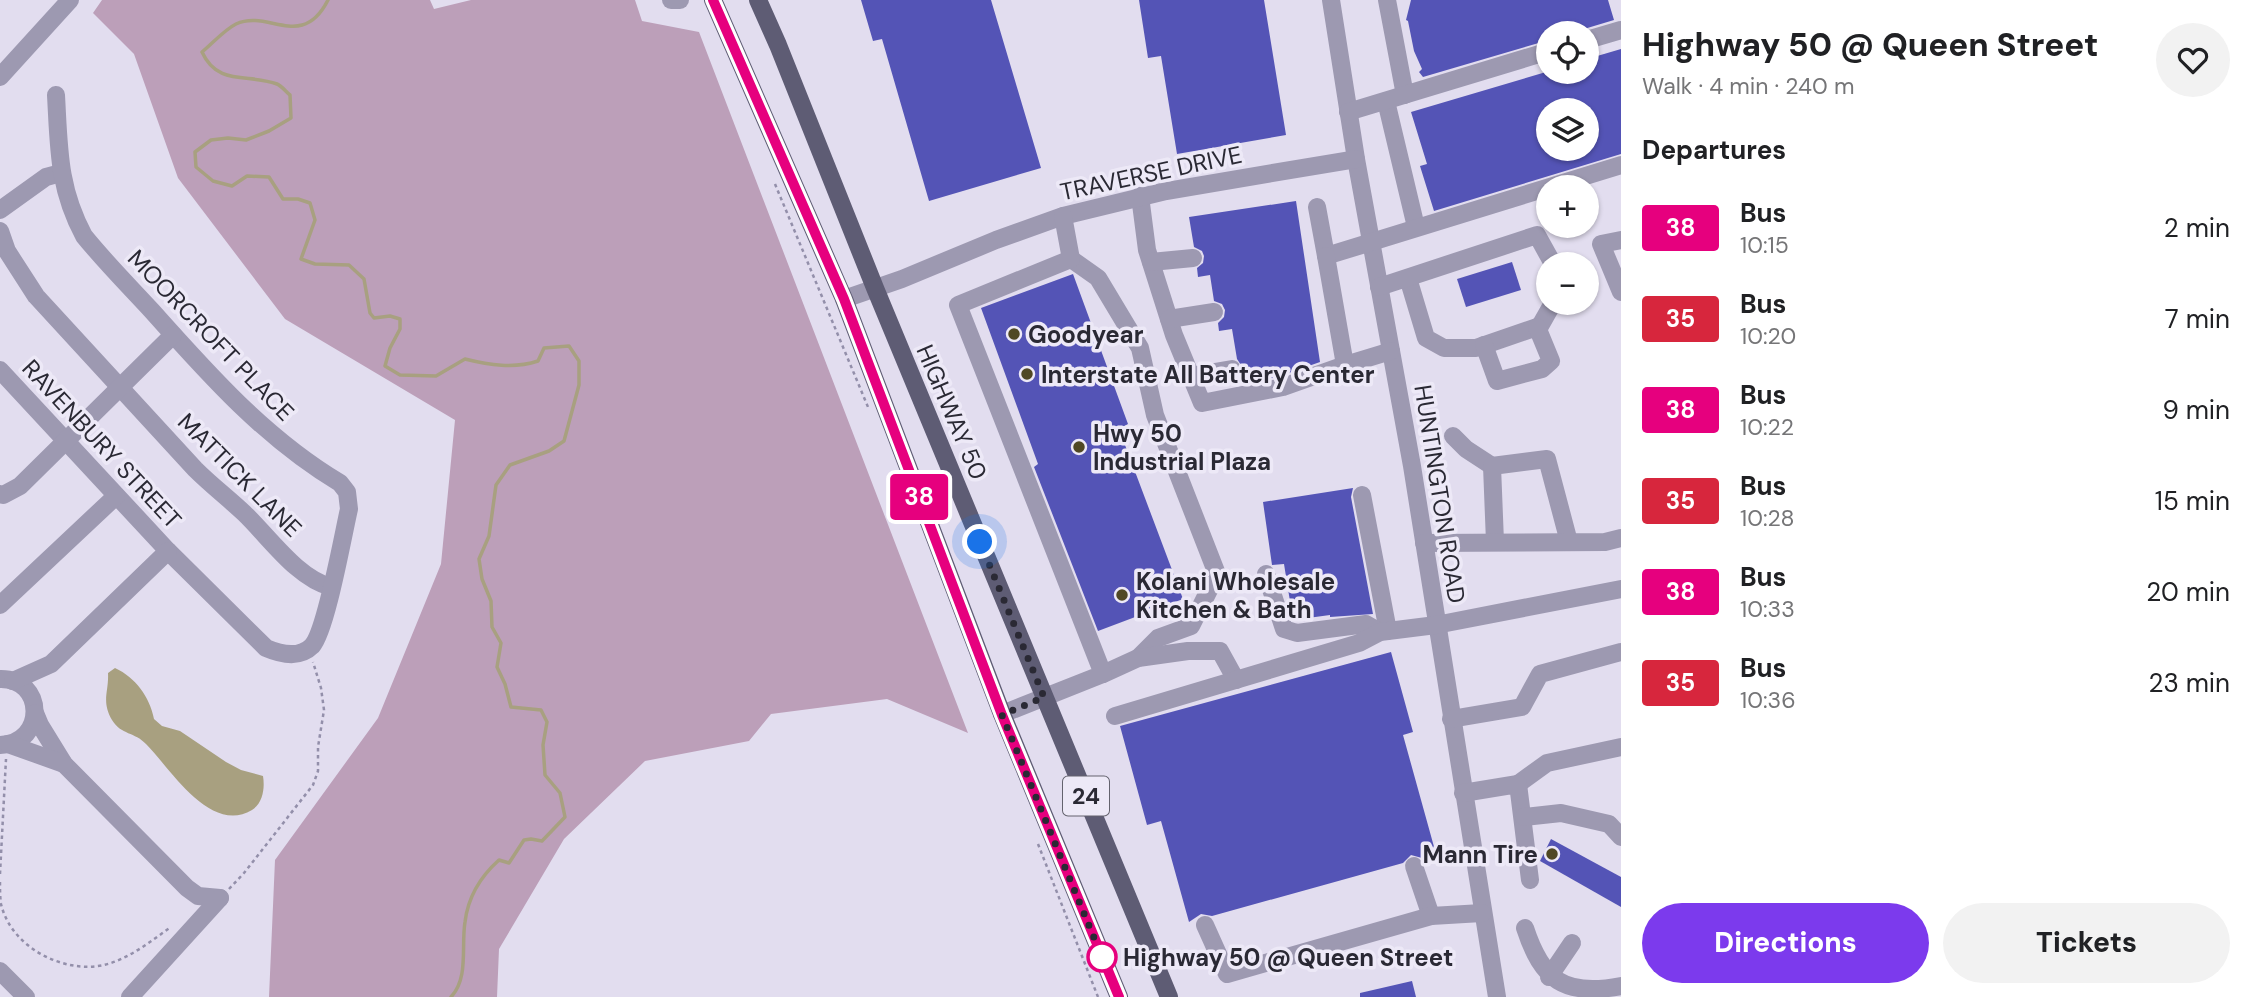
<!DOCTYPE html>
<html lang="en">
<head>
<meta charset="utf-8">
<style>
	body { margin:0; font-family:"DM Sans",sans-serif; background:#f2f2f2; color:#202124; height:100vh; display:flex; flex-direction:column; font-size:26px; white-space:nowrap }
	* { box-sizing:border-box; margin:0 }
	p { font-size:23px; color:#757577 }
	.icon { flex:none; width:38px; height:38px; fill:none; stroke:currentColor; stroke-width:2; stroke-linecap:round; stroke-linejoin:round }
	.map { position:relative; flex:1; overflow:hidden }
	.panel { display:flex; flex-direction:column; background:#fff; width:630px }
	.panel>* { flex:none }
	.badge { padding:0 14px; border-radius:5px; font-size:24px; line-height:46px }
	.fabs { position:absolute; left:1536px; top:21px; display:grid; gap:14px }
	.fabs a { display:grid; place-items:center; width:63px; height:63px; border-radius:50%; background:#fff; box-shadow:0 2px 5px #0004; font-size:35px }
	.you { position:absolute; width:35px; height:35px; margin:-18px; border:5px solid #fff; border-radius:50%; background:#1a73e8; box-shadow:0 0 0 10px #1a73e833 }
	.map>.badge { position:absolute; translate:-50% -50%; box-shadow:0 0 0 4px #fff }
	h2 { padding:0 21px; font-size:26px; line-height:63px }
	.round { display:grid; place-items:center; flex:none; width:74px; height:74px; border-radius:37px; background:#f2f2f2 }
	.headline { display:flex; align-items:center; justify-content:space-between; height:119px; padding:0 21px }
	h1 { font-size:33px; font-weight:800; line-height:52px }
	.action { display:flex; gap:14px; margin-top:auto; padding:14px 21px }
	.action a { flex:1; height:80px; border-radius:42px; background:#7c3aed; color:#fff; font-size:28px; font-weight:800; line-height:80px; text-align:center }
	.action a+a { background:#f2f2f2; color:#202124 }
	ul { padding:0; list-style:none }
	li { display:flex; align-items:center; gap:21px; height:91px; padding:0 21px }
	li div { flex:1 }
	li b { display:block; font-size:26px }
	li em { font-style:normal }
	li .badge { min-width:77px; font-weight:700; text-align:center }
	main { display:flex; flex:1; min-height:0 }
	.map>svg:first-child { display:block }
</style>
</head>
<body>
<main>
<div class="map">
<svg width="1621" height="997" viewBox="0 0 1621 997">
	<rect width="100%" height="100%" fill="#e2ddef"/>
	<path fill="#bc9fb9" d="M102,0H430L434,9L471,0H635L642,21L699,32L968,733L887,699L771,714L749,741L645,761L564,839L499,949L497,997H269L275,860L378,718L441,564L455,420L285,319L178,178L134,54L93,13Z"/>
	<path fill="#a8a080" d="M115,668C136,678 149,696 154,719L162,726L180,731L226,762L241,770L263,776C265,788 263,803 252,810C210,835 170,768 146,744C135,732 121,735 112,720C101,701 109,692 108,673Z"/>
	<g fill="none" stroke-linecap="round" stroke-linejoin="round">
		<path stroke="#a8a080" stroke-width="3.5" d="M328,0C302,51 269,9 236,24C224,30 212,44 202,52C218,87 249,73 277,84C282,86 286,92 290,95L291,118L269,131L246,140L228,138L211,140L195,152L196,167L213,181L232,186L247,176L269,177L283,199H298L310,203L315,220L301,259L315,264L349,265L364,279L370,313L374,318L390,316L400,319V329L390,348L385,366L400,375L436,376L465,359C489,365 514,369 538,361L544,348L569,346L579,361V385L564,441L549,451L510,465L496,485L489,536L479,559L482,579L491,601L492,627L501,643L497,667L505,684L511,707L541,710L547,722L543,745L545,775L560,793L565,817L542,841L531,839L524,840L509,863L499,860C480,877 468,897 465,922C461,946 469,978 451,997"/>
	</g>
	<g fill="#5454b6" fill-rule="evenodd">
		<path d="M861,0H991L1041,168L929,201L882,39L873,41Z"/>
		<path d="M1139,0H1264L1286,135L1177,154L1161,56L1148,58Z"/>
		<path d="M1411,0H1608L1614,20L1584,29L1578,33H1549V40L1423,77L1419,72L1422,69L1414,51L1408,21L1406,20Z"/>
		<path d="M1621,49V154L1434,211L1420,166L1427,164L1411,112L1546,72H1587V59ZM1549,110H1587V149H1549Z"/>
		<path d="M1296,201L1320,362L1280,376L1241,384L1240,377L1243,368L1237,359L1232,329L1219,331L1218,323L1224,317L1225,310L1222,304L1214,301L1210,275L1198,277L1197,268L1203,263L1204,256L1202,251L1194,247L1189,217Z"/>
		<path d="M1512,262L1521,290L1466,307L1457,279Z"/>
		<path d="M1073,274L1128,424L1119,429L1183,599L1098,631L1034,467L1038,464L981,308Z"/>
		<path d="M1353,488L1351,497L1373,614L1330,617V615L1293,620L1284,564L1272,565L1263,502Z"/>
		<path d="M1391,652L1413,732L1403,735L1436,854L1422,858L1411,855L1403,863L1212,916L1201,914L1189,922L1161,821L1147,825L1120,726Z"/>
		<path d="M1551,839L1621,877V907L1540,861Z"/>
		<path d="M1412,981L1416,997H1360V993Z"/>
	</g>
	<g fill="none" stroke-linecap="round" stroke-linejoin="round">
		<g stroke="#938faa" stroke-width="2.5" stroke-dasharray="3.5 3.5" stroke-linecap="butt">
			<path d="M775,184L868,407"/>
			<path d="M1038,844L1098,997"/>
			<path d="M0,874L6,759"/>
			<path d="M0,882C0,889 0,897 1,904C11,947 63,974 104,965C129,959 151,941 171,927"/>
			<path d="M229,889L244,873L313,785L318,771V747L324,710L321,688L313,662"/>
		</g>
		<g stroke="#9d99b1" stroke-width="18">
			<path d="M671,0H680"/>
			<path d="M1331,0L1356,159L1412,466L1497,997"/>
			<path d="M1387,0L1405,95"/>
			<path d="M1587,40L1621,30"/>
			<path d="M0,77L70,0"/>
			<path d="M1386,101L1416,227"/>
			<path d="M1348,112L1549,51"/>
			<path d="M1140,196L1147,250L1174,335L1202,403L1283,387L1345,365"/>
			<path d="M1317,207L1326,256L1621,165"/>
			<path d="M0,210L46,177L61,173"/>
			<path d="M0,231L7,251L36,296L195,469C211,485 228,498 244,513C270,538 297,578 331,587"/>
			<path d="M1621,240L1601,244L1621,292"/>
			<path d="M1326,256L1345,365L1391,351"/>
			<path d="M1071,259L1098,278L1140,348L1155,415L1217,574L1191,626L1158,638L1138,658"/>
			<path d="M1151,262L1193,258"/>
			<path d="M1408,278L1426,338L1444,348H1476L1540,326L1553,303"/>
			<path d="M1379,287L1537,235L1553,264"/>
			<path d="M844,299L902,279L996,240L1063,216L1166,191L1356,159"/>
			<path d="M1169,319L1214,312"/>
			<path d="M1484,345L1497,381L1542,369L1551,361L1537,327"/>
			<path d="M0,370L168,551L266,648C280,654 299,659 312,646C326,631 343,535 349,509L347,492L340,483C266,439 209,375 152,311C129,286 105,262 84,236C58,188 59,148 56,95"/>
			<path d="M1191,376L1232,369"/>
			<path d="M1453,436L1466,449L1492,466"/>
			<path d="M0,494L3,495L20,486L173,335"/>
			<path d="M1362,495L1388,631"/>
			<path d="M1495,542L1492,466L1547,459L1569,542"/>
			<path d="M1424,543L1605,542L1621,538"/>
			<path d="M1266,574L1284,629L1297,633L1366,624L1380,632"/>
			<path d="M0,605L116,496"/>
			<path d="M1103,674L1138,658L1188,651H1220L1236,680"/>
			<path d="M0,679C45,678 47,743 0,745"/>
			<path d="M13,681L51,664L168,551"/>
			<path d="M35,713L40,725L64,764L187,888L198,896L220,898"/>
			<path d="M1002,714L1103,674L958,305L1071,259L1063,216"/>
			<path d="M1115,716L1359,643L1380,632L1436,625L1621,589"/>
			<path d="M1451,719L1522,707L1540,674L1621,652"/>
			<path d="M8,744L64,764"/>
			<path d="M1518,784L1547,763L1621,747"/>
			<path d="M1463,793L1518,784L1530,880"/>
			<path d="M1524,817L1561,813L1609,824L1621,837"/>
			<path d="M1414,866L1431,916"/>
			<path d="M1205,925L1227,974L1431,916L1482,913"/>
			<path d="M1525,928C1542,980 1564,997 1621,986"/>
			<path d="M0,971L26,997"/>
			<path d="M1549,977L1572,943"/>
			<path d="M130,997L220,898"/>
		</g>
		<g stroke="#5e5c74" stroke-width="18">
			<path d="M713,0L844,299L1002,714L1119,997"/>
			<path d="M758,0L778,45L875,288L1169,997"/>
		</g>
	</g>
	<g fill="none" stroke-linecap="round" stroke-linejoin="round">
		<g stroke="#fff" stroke-width="16">
			<path id="line" d="M713,0L844,299L1002,715L1119,997"/>
		</g>
		<use href="#line" stroke="#e6007e" stroke-width="10"/>
		<path stroke="#2a2934" stroke-width="7" stroke-dasharray="0 12.6" d="M980,542L1044,697L1002,715L1102,957"/>
	</g>
	<g fill="#504824" stroke="#ede9f7" stroke-width="2.5">
		<circle cx="1014" cy="334" r="7"/>
		<circle cx="1027" cy="374" r="7"/>
		<circle cx="1079" cy="447" r="7"/>
		<circle cx="1122" cy="595" r="7"/>
		<circle cx="1552" cy="854" r="7"/>
	</g>
	<circle fill="#fff" stroke="#e6007e" stroke-width="3.5" cx="1102" cy="957" r="14"/>
	<g text-anchor="middle" dominant-baseline="central" stroke-width="7" stroke-linejoin="round" paint-order="stroke">
		<rect fill="#ede9f7" stroke="#64636e" stroke-width="2" x="1063" y="776.5" width="46" height="39" rx="5"/>
		<g font-size="23" font-weight="bold" fill="#2a2934">
			<text x="1086" y="796">24</text>
		</g>
		<g font-size="24" fill="#2a2934" stroke="#ede9f7">
			<text transform="translate(1151 173) rotate(-12)">TRAVERSE DRIVE</text>
			<text transform="translate(211 335) rotate(46)">MOORCROFT PLACE</text>
			<text transform="translate(952 412) rotate(67)">HIGHWAY 50</text>
			<text transform="translate(102 444) rotate(47)">RAVENBURY STREET</text>
			<text transform="translate(240 475) rotate(45)">MATTICK LANE</text>
			<text transform="translate(1440 494) rotate(81)">HUNTINGTON ROAD</text>
		</g>
		<g font-size="24" font-weight="bold" fill="#2a2934" stroke="#ede9f7" text-anchor="start">
			<text x="1028" y="334">Goodyear</text>
			<text x="1041" y="374">Interstate All Battery Center</text>
			<text x="1093" y="433">Hwy 50<tspan x="1093" dy="28">Industrial Plaza</tspan></text>
			<text x="1136" y="581">Kolani Wholesale<tspan x="1136" dy="28">Kitchen &amp; Bath</tspan></text>
			<text x="1538" y="854" text-anchor="end">Mann Tire</text>
		</g>
		<g font-size="24" font-weight="bold" fill="#2a2934" stroke="#ede9f7" text-anchor="start">
			<text x="1123" y="957">Highway 50 @ Queen Street</text>
		</g>
	</g>
</svg>
<div class="fabs">
<a><svg class="icon" aria-label="locate" viewBox="0 0 24 24"><circle cx="12" cy="12" r="6"/><path d="M12 2v4M12 18v4M2 12h4M18 12h4"/></svg></a>
<a><svg class="icon" aria-label="layers" viewBox="0 0 24 24"><path d="M12 4l9 5-9 5-9-5zM3 14l9 5 9-5"/></svg></a>
<a>+</a>
<a>−</a>
</div>
<div class="you" style="left:980px;top:542px"></div>
<b class="badge" style="left:919px;top:497px;background:#e6007e;color:#fff">38</b>
</div>
<section class="panel">
<div class="headline"><div><h1>Highway 50 @ Queen Street</h1><p>Walk · 4 min · 240 m</p></div><a class="round"><svg class="icon" aria-label="heart" viewBox="0 0 24 24"><path d="M12 20l-8-8c-3-5 5-10 8-4 3-6 11-1 8 4z"/></svg></a></div>
<h2>Departures</h2>
<ul>
<li><span class="badge" style="background:#e6007e;color:#fff">38</span><div><b>Bus</b><p>10:15</p></div><em>2 min</em></li>
<li><span class="badge" style="background:#d7263d;color:#fff">35</span><div><b>Bus</b><p>10:20</p></div><em>7 min</em></li>
<li><span class="badge" style="background:#e6007e;color:#fff">38</span><div><b>Bus</b><p>10:22</p></div><em>9 min</em></li>
<li><span class="badge" style="background:#d7263d;color:#fff">35</span><div><b>Bus</b><p>10:28</p></div><em>15 min</em></li>
<li><span class="badge" style="background:#e6007e;color:#fff">38</span><div><b>Bus</b><p>10:33</p></div><em>20 min</em></li>
<li><span class="badge" style="background:#d7263d;color:#fff">35</span><div><b>Bus</b><p>10:36</p></div><em>23 min</em></li>
</ul>
<div class="action"><a>Directions</a><a>Tickets</a></div>
</section>
</main>
</body>
</html>
